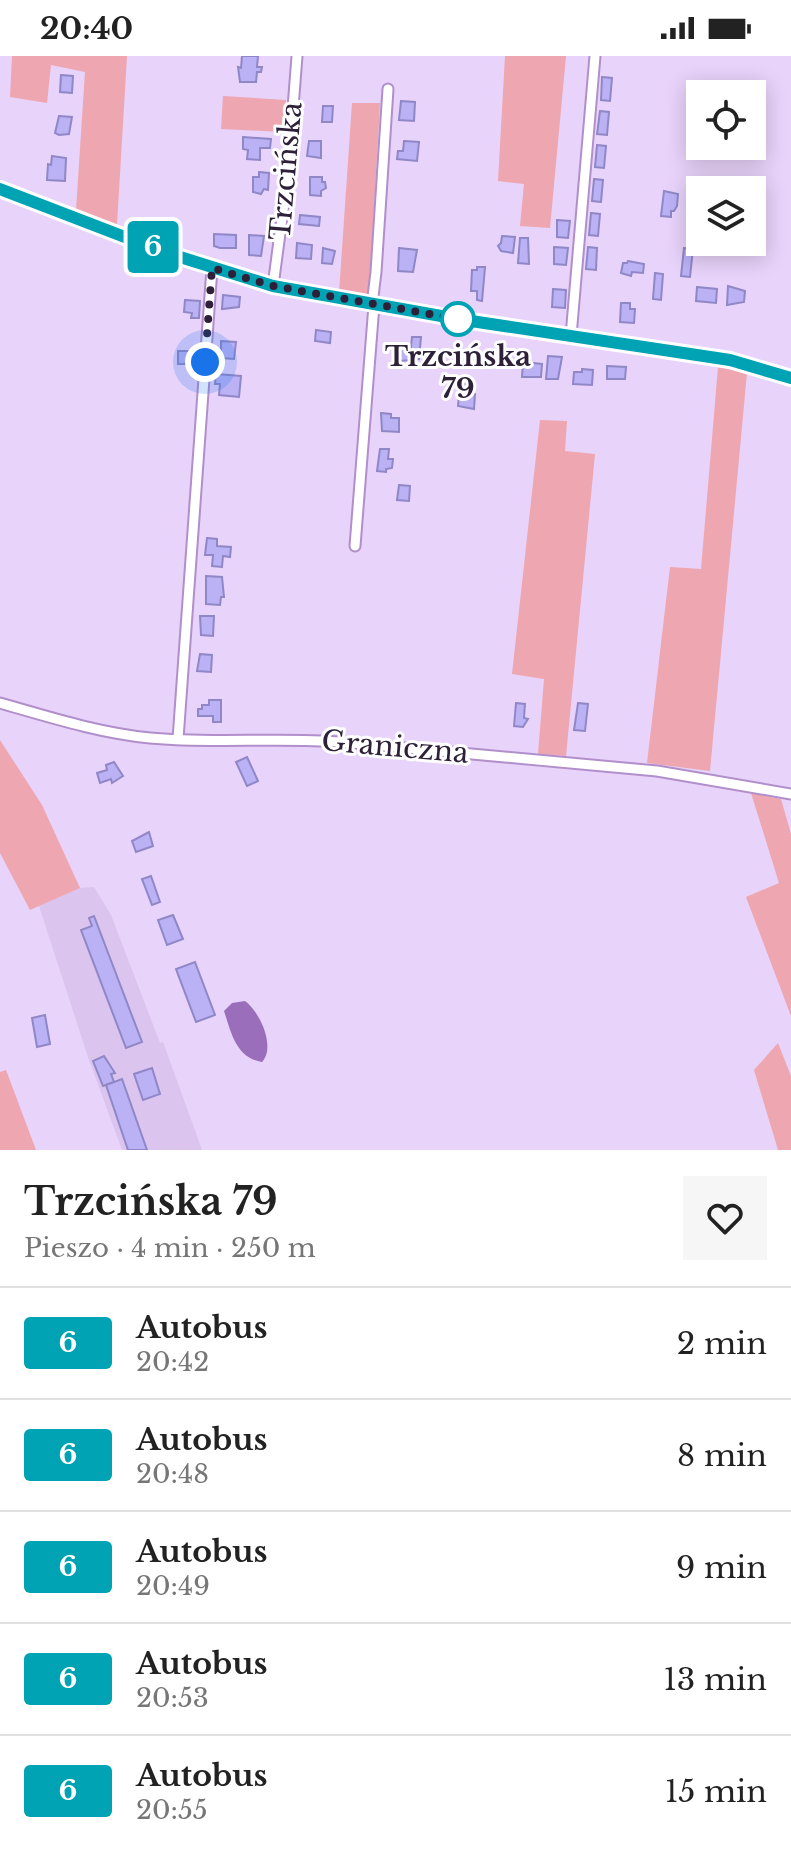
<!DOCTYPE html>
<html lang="pl">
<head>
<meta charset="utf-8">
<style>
	body { margin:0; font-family:"Libre Baskerville",serif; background:#f6f6f6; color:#222; height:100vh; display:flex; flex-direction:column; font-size:30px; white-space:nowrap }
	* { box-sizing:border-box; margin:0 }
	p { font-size:26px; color:#767676 }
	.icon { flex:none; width:44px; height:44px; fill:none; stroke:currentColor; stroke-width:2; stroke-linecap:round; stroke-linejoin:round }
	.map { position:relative; height:1094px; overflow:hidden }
	.side { display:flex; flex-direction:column; background:#fff; flex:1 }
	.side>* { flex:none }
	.badge { padding:0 16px; border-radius:6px; font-size:28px; line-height:52px }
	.fabs { position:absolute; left:686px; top:24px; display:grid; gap:16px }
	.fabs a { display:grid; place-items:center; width:80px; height:80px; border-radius:0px; background:#fff; box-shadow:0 4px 20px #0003; font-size:40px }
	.you { position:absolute; width:40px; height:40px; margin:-20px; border:6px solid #fff; border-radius:50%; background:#1a73e8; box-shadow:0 0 0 12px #1a73e833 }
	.map>.badge { position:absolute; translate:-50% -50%; box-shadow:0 0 0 4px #fff }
	.round { display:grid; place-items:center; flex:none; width:84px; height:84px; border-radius:0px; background:#f6f6f6 }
	.head { display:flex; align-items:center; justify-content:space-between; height:136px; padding:0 24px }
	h1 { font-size:38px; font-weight:700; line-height:60px }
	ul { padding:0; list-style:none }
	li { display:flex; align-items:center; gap:24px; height:112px; padding:0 24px; border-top:2px solid #e0e0e0 }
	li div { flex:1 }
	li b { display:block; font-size:30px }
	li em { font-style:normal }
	li .badge { min-width:88px; font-weight:700; text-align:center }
	.status { display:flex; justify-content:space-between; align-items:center; height:56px; padding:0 40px; background:#fff; direction:ltr }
	.status svg { height:22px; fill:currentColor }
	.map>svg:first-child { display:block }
</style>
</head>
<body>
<div class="status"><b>20:40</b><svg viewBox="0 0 49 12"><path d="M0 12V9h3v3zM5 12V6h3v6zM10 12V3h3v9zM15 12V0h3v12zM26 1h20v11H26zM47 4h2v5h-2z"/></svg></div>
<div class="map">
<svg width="791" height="1094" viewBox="0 0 791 1094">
	<rect width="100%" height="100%" fill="#e8d3fa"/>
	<path fill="#dbc4ee" d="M94,831L111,859L160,987L163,986L202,1094H122L88,1001L39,850L80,832Z"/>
	<g fill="#eea6b0">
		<path d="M12,0H127L117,169L76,154L85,16L51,9L47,47L10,41Z"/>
		<path d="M505,0H566L550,172L520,170L524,128L498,125Z"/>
		<path d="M223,40L286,44L283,76L221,73Z"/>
		<path d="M352,47H380L369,242L339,237Z"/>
		<path d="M718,311L747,317L710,715L647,707L670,511L701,513Z"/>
		<path d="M540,364L567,365L565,395L595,398L566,700L538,698L544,623L512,618Z"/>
		<path d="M0,684L42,749L80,832L30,854L0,797Z"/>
		<path d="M751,737L781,743L791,778V960L746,841L779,827Z"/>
		<path d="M778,987L791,1020V1094H778L754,1014Z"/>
		<path d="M6,1014L36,1094H0V1016Z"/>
	</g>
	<path fill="#9a6eba" d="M245,945C260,956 276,991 262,1006C236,1002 231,976 224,955L232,947Z"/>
	<g fill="#bab2f5" stroke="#9087c7" stroke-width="2">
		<path d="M242,0H258L257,11H262L261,16H257L256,26H240L238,11L241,12Z"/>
		<path d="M61,19L73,20L72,37L60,36Z"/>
		<path d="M602,21L612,22L610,45L601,44Z"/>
		<path d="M401,45L415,46L414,65L399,64Z"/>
		<path d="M323,50H333L332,66H322Z"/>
		<path d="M600,55L609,56L607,79L597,78Z"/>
		<path d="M59,60L72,61L69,78L59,79L55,77Z"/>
		<path d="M243,81L271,83L270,92H260V104L247,103L248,94L243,93Z"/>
		<path d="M309,85H321V102L307,100Z"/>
		<path d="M404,85L419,86L417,105L397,103L398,95H403Z"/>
		<path d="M597,89L606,90L604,112L595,111Z"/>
		<path d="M52,100L66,102L65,125L47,124L48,108L51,109Z"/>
		<path d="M259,116L269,117L268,134L264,133L261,138L253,136V121H259Z"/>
		<path d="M310,121H322V126H325L326,132L321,135V140L310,139Z"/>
		<path d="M594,123L603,124L601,146L592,145Z"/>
		<path d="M664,135L678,138L677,150L674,155H671V161L661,160Z"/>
		<path d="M591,157L600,158L598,180L589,179Z"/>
		<path d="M300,159L320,161L319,170L299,168Z"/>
		<path d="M557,164L570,165L568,182L557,181Z"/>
		<path d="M214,178L236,179V192H220L214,190Z"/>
		<path d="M249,179L264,180L261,200L249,199Z"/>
		<path d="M502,180L515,181L513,197L501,195L498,190L501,187Z"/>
		<path d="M520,182H528L529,208L518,207Z"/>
		<path d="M297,187L312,189L311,203L296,202Z"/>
		<path d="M554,191L568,192L566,209L554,208Z"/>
		<path d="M588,191L597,192L596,214L586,213Z"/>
		<path d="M323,192L335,195L332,208L322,207Z"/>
		<path d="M399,192L417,194L413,216L398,215Z"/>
		<path d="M684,192L693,193L690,221L681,220Z"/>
		<path d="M628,205L644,208L643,217L632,216L631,220L621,217L623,207H627Z"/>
		<path d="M477,211H485L482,245L477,244V235H471L472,214H477Z"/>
		<path d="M655,217L663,218L661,244L653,243Z"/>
		<path d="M728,230L745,235L744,246L727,249Z"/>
		<path d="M697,231L717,233L716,247L696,245Z"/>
		<path d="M553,233L566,234L565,252L552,251Z"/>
		<path d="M223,239L240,241L239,251L222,253Z"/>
		<path d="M185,244L200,245L199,262H191L192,257L184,256Z"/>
		<path d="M621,247H630V253H635L634,267L620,266Z"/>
		<path d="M316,274L331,276L330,287L315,285Z"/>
		<path d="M412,281H421L419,303L401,305L398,300V290L411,291Z"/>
		<path d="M221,285L236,286L234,303L221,302Z"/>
		<path d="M178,295H197L194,308H178Z"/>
		<path d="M548,300L562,301L558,323H546Z"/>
		<path d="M523,306L542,308L541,321H522Z"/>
		<path d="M607,310L626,311L625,323H607Z"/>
		<path d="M582,313L593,314L592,329L573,328L574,316H582Z"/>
		<path d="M216,318L241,320L239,341L219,339L220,328H215Z"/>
		<path d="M460,328H469L468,337L475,338L474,353L458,350Z"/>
		<path d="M381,357L391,358V362H399V376L382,375Z"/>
		<path d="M380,393H389L388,403H393L392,412L386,413V416L377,415Z"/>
		<path d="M399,429L410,430L409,445L397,444Z"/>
		<path d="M207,482L217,483V490L231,491L230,501L223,500L222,511L212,510L213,499H205Z"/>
		<path d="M206,520L222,521L224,541H221L220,549L206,548Z"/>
		<path d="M200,560H214L213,580L201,579Z"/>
		<path d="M200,598L212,599L211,616L197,615Z"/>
		<path d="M209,644H221V666H213V660H198V653H202V649H209Z"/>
		<path d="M516,647L525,648L524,662L528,663L523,671L514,670Z"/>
		<path d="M578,647L588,648L585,675L574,674Z"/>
		<path d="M247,701L258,725L247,730L236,706Z"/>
		<path d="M114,706L123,720L112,727L111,723L100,727L97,717L107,714L106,709Z"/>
		<path d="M149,776L153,790L136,796L132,785Z"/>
		<path d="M151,820L160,846L152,849L142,823Z"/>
		<path d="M173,859L183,883L167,889L158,864Z"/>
		<path d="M94,860L142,986L126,992L81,874L92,870L89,862Z"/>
		<path d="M195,906L215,959L196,966L176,913Z"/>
		<path d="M45,959L50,988L37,991L32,962Z"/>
		<path d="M104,1000L115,1017L111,1018L114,1026L103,1030L93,1005Z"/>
		<path d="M152,1012L160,1038L143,1044L134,1018Z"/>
		<path d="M122,1023L147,1094H128L106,1029Z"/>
	</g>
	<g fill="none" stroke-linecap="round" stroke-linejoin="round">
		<g stroke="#b18fcb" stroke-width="13">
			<g id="minor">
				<path d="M0,133L164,196L273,230L458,263L730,304L791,322"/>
				<path d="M273,230L288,117L297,0"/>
				<path d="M372,249L376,216L388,33"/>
				<path d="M571,280L595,0"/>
				<path d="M355,490L374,249"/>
				<path d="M0,647C49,661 99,677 150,682C213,688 277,681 341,686L657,715L791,738"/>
				<path d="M178,683L212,212"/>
			</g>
		</g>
		<use href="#minor" stroke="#fff" stroke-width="9"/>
	</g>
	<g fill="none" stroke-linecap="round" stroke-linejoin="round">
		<g stroke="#fff" stroke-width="18">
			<path id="line" d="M0,133L164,196L273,230L458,263L730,304L791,322"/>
		</g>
		<use href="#line" stroke="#00a3b4" stroke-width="12"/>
		<path stroke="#2d2038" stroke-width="8" stroke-dasharray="0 14.4" d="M205,306L212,212L273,230L458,263"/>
	</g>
	<circle fill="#fff" stroke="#00a3b4" stroke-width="4" cx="458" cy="263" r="16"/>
	<g text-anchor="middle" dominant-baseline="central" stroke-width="6" stroke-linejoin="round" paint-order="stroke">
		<g font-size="28" fill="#2d2038" stroke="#fefefe">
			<text transform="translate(286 115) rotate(-85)">Trzcińska</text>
			<text transform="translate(395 691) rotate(5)">Graniczna</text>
		</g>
		<g font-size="28" font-weight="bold" fill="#2d2038" stroke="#fefefe">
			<text x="458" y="300">Trzcińska<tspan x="458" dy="32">79</tspan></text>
		</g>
	</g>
</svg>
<div class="fabs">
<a><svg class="icon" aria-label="locate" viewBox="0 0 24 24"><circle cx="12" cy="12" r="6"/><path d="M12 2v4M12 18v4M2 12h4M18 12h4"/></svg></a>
<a><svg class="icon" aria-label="layers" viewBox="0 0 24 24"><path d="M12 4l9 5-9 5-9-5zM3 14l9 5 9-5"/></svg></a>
</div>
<div class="you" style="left:205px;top:306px"></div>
<b class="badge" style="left:153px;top:191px;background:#00a3b4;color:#fff">6</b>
</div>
<section class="side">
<div class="head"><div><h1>Trzcińska 79</h1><p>Pieszo · 4 min · 250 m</p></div><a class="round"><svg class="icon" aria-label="heart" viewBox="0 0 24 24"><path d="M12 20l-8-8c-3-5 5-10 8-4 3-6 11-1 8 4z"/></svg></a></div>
<ul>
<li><span class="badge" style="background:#00a3b4;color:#fff">6</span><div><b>Autobus</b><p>20:42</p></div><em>2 min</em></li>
<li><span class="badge" style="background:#00a3b4;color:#fff">6</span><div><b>Autobus</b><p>20:48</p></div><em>8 min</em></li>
<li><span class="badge" style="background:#00a3b4;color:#fff">6</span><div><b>Autobus</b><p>20:49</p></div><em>9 min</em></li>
<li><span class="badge" style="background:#00a3b4;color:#fff">6</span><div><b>Autobus</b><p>20:53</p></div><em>13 min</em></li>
<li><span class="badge" style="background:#00a3b4;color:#fff">6</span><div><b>Autobus</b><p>20:55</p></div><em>15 min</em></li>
</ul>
</section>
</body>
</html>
